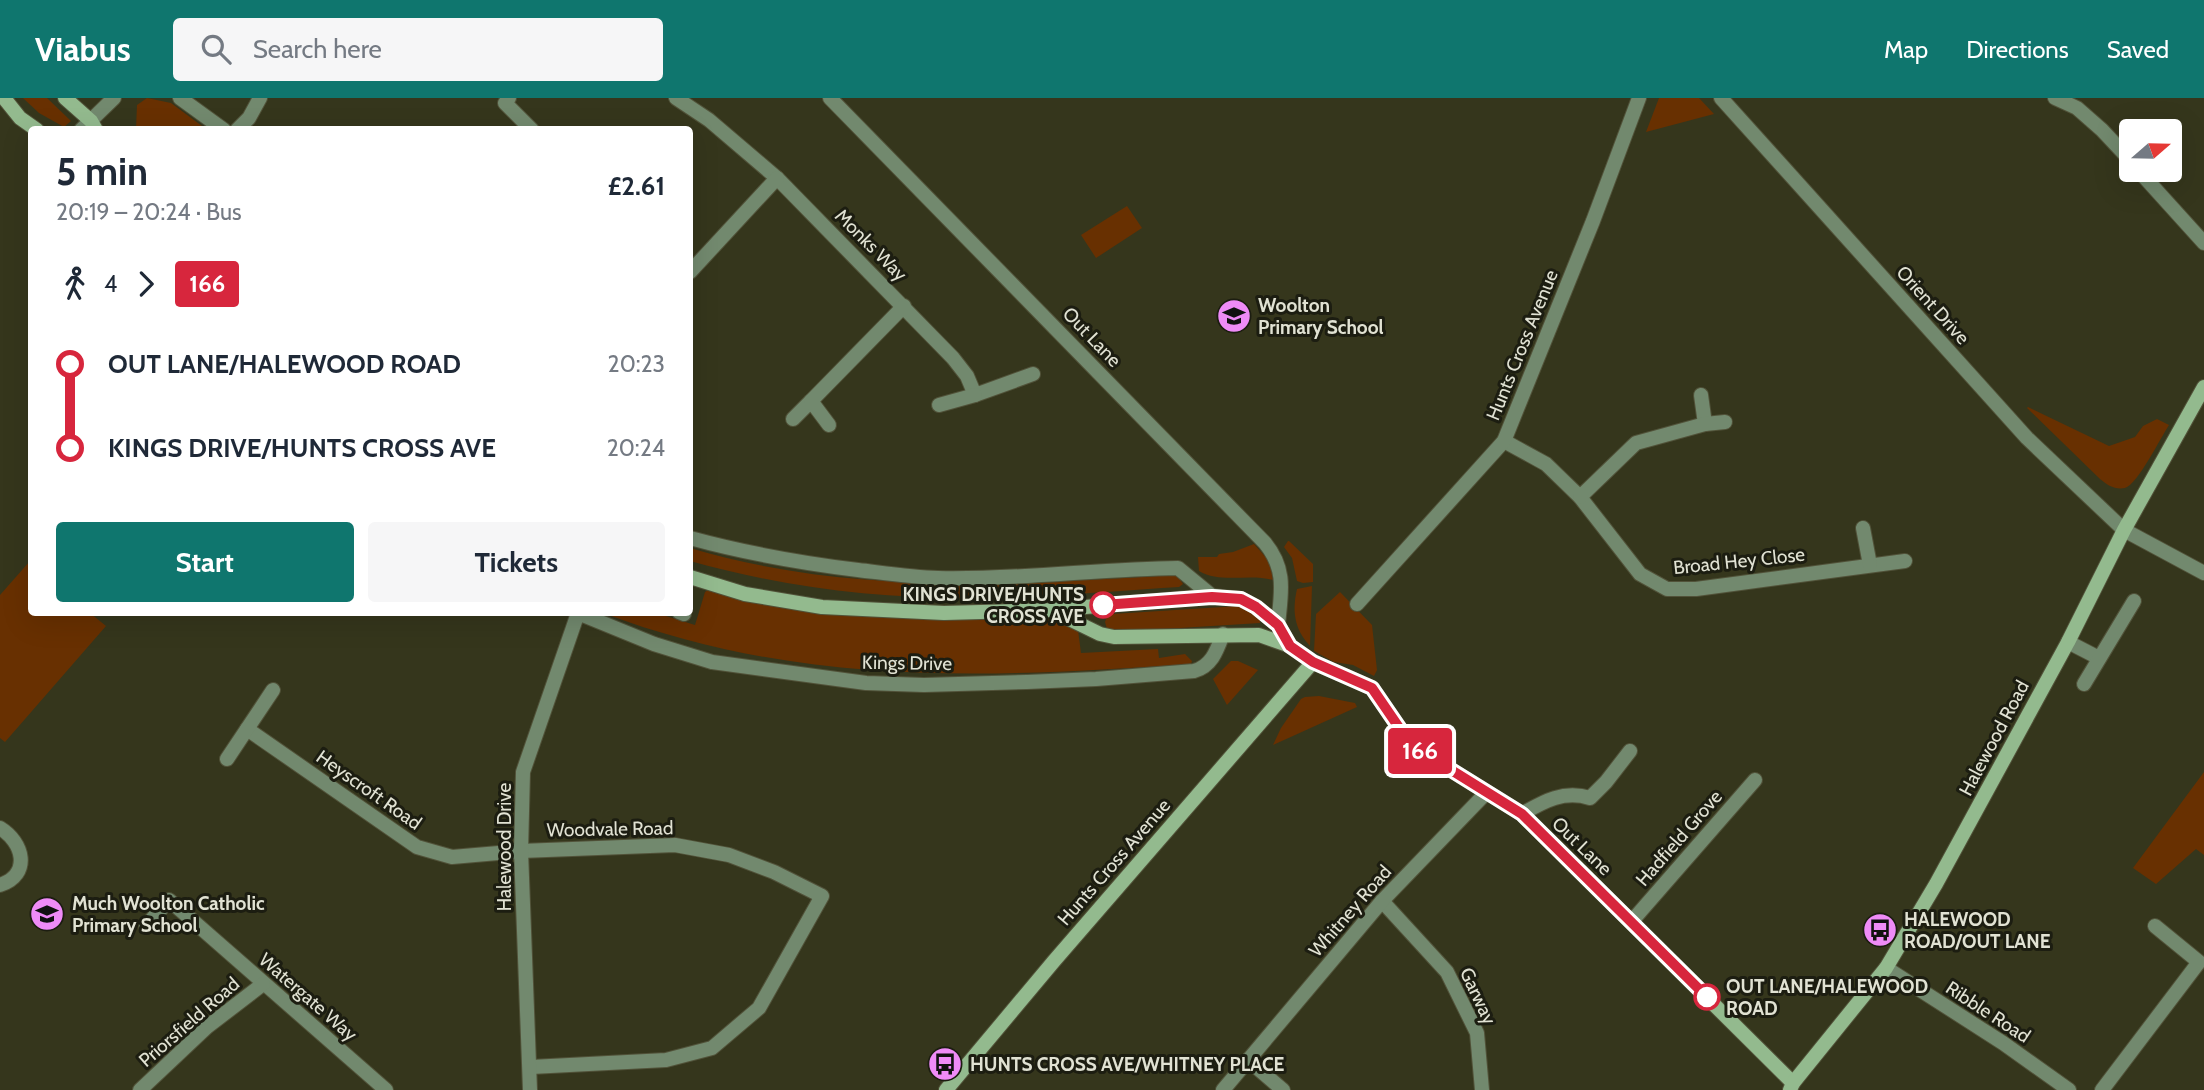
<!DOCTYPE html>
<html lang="en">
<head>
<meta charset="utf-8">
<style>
	body { margin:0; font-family:Cabin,sans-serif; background:#f6f6f7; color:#1f2937; height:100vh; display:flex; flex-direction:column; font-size:26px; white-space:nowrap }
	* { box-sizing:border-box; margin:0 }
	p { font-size:23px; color:#747a83 }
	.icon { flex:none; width:38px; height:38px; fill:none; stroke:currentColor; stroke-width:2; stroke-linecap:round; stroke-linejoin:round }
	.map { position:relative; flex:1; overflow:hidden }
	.drawer { position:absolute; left:28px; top:28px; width:665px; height:490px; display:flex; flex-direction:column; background:#fff; border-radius:7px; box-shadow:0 7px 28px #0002 }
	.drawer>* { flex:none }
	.badge { padding:0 14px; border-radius:5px; font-size:24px; line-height:46px }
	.needle { width:46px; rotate:70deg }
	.tools { position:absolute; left:2119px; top:21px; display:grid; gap:14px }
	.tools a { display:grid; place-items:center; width:63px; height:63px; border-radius:7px; background:#fff; box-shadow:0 7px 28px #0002; font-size:35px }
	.map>.badge { position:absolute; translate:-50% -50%; box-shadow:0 0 0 4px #fff }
	.legs { display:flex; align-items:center; gap:10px; height:77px; padding:0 28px; font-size:23px }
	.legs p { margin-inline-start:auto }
	.headline { display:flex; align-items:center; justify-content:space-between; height:119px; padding:0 28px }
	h1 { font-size:38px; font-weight:700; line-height:52px }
	.cta { display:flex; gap:14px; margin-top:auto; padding:14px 28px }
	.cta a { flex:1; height:80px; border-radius:7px; background:#0f766e; color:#fff; font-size:28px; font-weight:700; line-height:80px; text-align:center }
	.cta a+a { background:#f6f6f7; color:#1f2937 }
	ul { padding:0 28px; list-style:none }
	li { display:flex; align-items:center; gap:24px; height:84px; font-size:26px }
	li i { display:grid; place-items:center; width:10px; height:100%; margin:0 9px; background:currentColor }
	li i::after { content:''; width:18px; height:18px; margin:-9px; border:5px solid; border-radius:50%; background:#fff }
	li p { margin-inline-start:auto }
	li:first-child i { background:linear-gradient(#0000 50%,currentColor 0) }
	li:last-child i { background:linear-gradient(currentColor 50%,#0000 0) }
	header { display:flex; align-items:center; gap:42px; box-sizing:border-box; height:98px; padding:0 35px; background:#0f766e; color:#fff }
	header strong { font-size:33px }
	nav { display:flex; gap:38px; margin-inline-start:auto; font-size:24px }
	.search { width:490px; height:63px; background:#f6f6f7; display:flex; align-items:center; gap:18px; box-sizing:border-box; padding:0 24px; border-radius:7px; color:#747a83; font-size:26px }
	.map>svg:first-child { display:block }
</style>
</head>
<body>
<header>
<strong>Viabus</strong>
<div class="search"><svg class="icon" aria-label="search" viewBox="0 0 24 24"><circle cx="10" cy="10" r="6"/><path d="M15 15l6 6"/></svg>Search here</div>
<nav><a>Map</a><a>Directions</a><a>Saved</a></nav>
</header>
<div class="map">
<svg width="2204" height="992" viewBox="0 0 2204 992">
	<rect width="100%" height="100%" fill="#35361c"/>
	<g fill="#683001">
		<path d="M23,0H47L71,23L64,29L39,15Z"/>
		<path d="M147,0L171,5L206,31H136L137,7Z"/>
		<path d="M1659,0H1699L1714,16L1646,34Z"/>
		<path d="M1127,108L1142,130L1096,160L1081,137Z"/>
		<path d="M2028,309L2109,348L2135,339L2143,328L2157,321L2169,327C2161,339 2138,386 2125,390C2115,392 2107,387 2100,381L2027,310Z"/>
		<path d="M1288,443H1289L1313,466V484L1303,485L1297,483L1292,460L1284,449Z"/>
		<path d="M1254,446L1270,464L1273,482C1249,475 1221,486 1199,473L1198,459H1217L1219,456L1233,454Z"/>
		<path d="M690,450C847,497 1011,487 1173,477H1177L1183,486L1179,489C1111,493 1043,500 976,500C879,501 783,489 690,463Z"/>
		<path d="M30,463L32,464V514L90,515L106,528L5,644L0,640V497Z"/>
		<path d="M1312,488L1310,548C1294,531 1292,513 1297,491Z"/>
		<path d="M708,492L901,519L1052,521L1068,524L1078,532L1081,555L1158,551L1159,560L1185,556L1192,563L1191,566C986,580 800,589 603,515H656L695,527L705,494Z"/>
		<path d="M1340,494L1372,527L1377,572L1374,578L1353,567L1334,564L1314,553L1316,516Z"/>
		<path d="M1239,508H1243L1260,521V525L1116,534L1107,531L1105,524L1107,519L1112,516Z"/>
		<path d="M1231,563H1238L1258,572L1227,607L1213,581Z"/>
		<path d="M1319,598L1355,605L1357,609L1273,647L1281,630L1301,601L1305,599Z"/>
		<path d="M2204,674V757L2196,751L2156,786L2133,770Z"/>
	</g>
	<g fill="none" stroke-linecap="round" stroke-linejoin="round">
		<g stroke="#515239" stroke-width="16">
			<g id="street">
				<path d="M180,0L224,32"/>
				<path d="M509,0L505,5L532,32"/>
				<path d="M676,0L709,22L777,80L953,260L967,278L975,297L1033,276"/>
				<path d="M830,0L1265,445C1287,472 1281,495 1278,527"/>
				<path d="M1721,0L2027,340L2124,432L2204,475"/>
				<path d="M2055,0L2077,10L2102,32L2132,64"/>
				<path d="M81,32L114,0"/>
				<path d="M237,32L249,20L260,0"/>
				<path d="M2138,72L2204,145"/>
				<path d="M690,174L777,80"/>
				<path d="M1701,297L1705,326"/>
				<path d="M939,307L975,297"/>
				<path d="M793,321L811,303"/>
				<path d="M829,327L811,303L904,208"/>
				<path d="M1504,343L1546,366L1580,399L1640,476L1667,491H1696L1905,463"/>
				<path d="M1580,399L1636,345L1705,326L1725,324"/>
				<path d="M1863,430L1870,467"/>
				<path d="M690,440C745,455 801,465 858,472C884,475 911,479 938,480C1018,482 1098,471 1178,470L1212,498"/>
				<path d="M1357,506L1504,343L1593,123L1639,0"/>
				<path d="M679,514L684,516V514"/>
				<path d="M2068,544L2099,560"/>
				<path d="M2084,586L2134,503"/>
				<path d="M247,631L417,749L452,759L521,753L675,747L729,757L774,774L822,798L759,910L712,950L666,962L531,969"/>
				<path d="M227,661L273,592"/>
				<path d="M1522,716C1544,703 1564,692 1590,700L1606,684L1630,653"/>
				<path d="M0,730C23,744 32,776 0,787"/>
				<path d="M1382,803L1447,874L1477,935L1482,992"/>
				<path d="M1632,823L1755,682"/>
				<path d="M146,828L169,802L386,992"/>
				<path d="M1886,870L2003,945L2069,992"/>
				<path d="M1248,962L1283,992"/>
				<path d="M140,992L207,929L263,886"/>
				<path d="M530,992L521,753L523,674L578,515L654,546L712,564L866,585L924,587L1027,584L1096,581L1194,573C1212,568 1217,552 1223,536"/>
				<path d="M1223,992L1382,803L1486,695"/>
				<path d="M2102,992L2199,864L2155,828"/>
			</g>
		</g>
		<g stroke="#515239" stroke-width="16">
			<g id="secondary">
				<path d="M4,0L20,20L37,32"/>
				<path d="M65,0L91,23L96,32"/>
				<path d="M690,479L745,496L822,509L944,515L1051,512L1212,498L1241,501L1256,509L1278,527L1290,548"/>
				<path d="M1051,512L1100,536L1114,539L1259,537L1290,548L1313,564L1372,590L1411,647L1522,716L1793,985"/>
				<path d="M946,992L1054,863L1313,564"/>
				<path d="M1790,992L1793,985L1886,870L1936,786L2068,544L2124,432L2204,289"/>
			</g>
		</g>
		<use href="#street" stroke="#72896e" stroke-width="14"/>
		<use href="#secondary" stroke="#93ba8e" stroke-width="14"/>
	</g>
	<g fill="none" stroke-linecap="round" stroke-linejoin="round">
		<g stroke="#fff" stroke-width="16">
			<path id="line-1" d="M1103,507L1212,499L1241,501L1256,509L1278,527L1290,548L1313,564L1372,590L1411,647L1522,716L1707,899"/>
		</g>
		<use href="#line-1" stroke="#d7263d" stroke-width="10"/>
	</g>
	<defs>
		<g id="school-disc" transform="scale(1.75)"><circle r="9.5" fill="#ef8bf7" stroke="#1c1d11"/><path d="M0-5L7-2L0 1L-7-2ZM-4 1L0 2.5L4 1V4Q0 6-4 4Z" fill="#111"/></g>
		<g id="bus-disc" transform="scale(1.75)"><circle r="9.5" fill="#ef8bf7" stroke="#1c1d11"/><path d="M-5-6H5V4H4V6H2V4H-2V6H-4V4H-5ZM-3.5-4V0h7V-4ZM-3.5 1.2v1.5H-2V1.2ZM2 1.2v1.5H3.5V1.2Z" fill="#111"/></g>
	</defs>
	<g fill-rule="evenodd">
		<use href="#school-disc" x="1234" y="218"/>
		<use href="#school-disc" x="47" y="816"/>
		<use href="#bus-disc" x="1880" y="832"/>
		<use href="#bus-disc" x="945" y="966"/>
	</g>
	<g fill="#fff" stroke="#d7263d" stroke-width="3.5">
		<circle cx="1103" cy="507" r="12"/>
		<circle cx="1707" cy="899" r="12"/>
	</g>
	<g text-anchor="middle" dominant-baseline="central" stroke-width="6" stroke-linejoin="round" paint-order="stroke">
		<g font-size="19" fill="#e1e2d3" stroke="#1c1d11">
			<text transform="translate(871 147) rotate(45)">Monks Way</text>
			<text transform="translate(1933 207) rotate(48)">Orient Drive</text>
			<text transform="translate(1092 239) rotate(46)">Out Lane</text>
			<text transform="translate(1522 247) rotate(-68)">Hunts Cross Avenue</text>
			<text transform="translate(1739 463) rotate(-6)">Broad Hey Close</text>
			<text transform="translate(907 565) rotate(1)">Kings Drive</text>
			<text transform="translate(1994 640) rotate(-62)">Halewood Road</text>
			<text transform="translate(369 692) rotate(35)">Heyscroft Road</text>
			<text transform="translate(610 731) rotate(-1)">Woodvale Road</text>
			<text transform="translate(1679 740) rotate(-49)">Hadfield Grove</text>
			<text transform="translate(1582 748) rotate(44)">Out Lane</text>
			<text transform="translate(504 749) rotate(-90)">Halewood Drive</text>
			<text transform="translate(1114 764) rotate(-49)">Hunts Cross Avenue</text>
			<text transform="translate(1350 813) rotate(-49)">Whitney Road</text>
			<text transform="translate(1478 898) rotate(65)">Garway</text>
			<text transform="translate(308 899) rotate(41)">Watergate Way</text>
			<text transform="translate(1988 914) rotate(33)">Ribble Road</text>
			<text transform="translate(189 924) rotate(-41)">Priorsfield Road</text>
		</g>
		<g font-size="19" font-weight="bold" fill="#e1e2d3" stroke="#1c1d11" text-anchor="start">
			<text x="1258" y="207">Woolton<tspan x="1258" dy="22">Primary School</tspan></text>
			<text x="72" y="805">Much Woolton Catholic<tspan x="72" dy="22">Primary School</tspan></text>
			<text x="1904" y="821">HALEWOOD<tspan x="1904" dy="22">ROAD/OUT LANE</tspan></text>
			<text x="970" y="966">HUNTS CROSS AVE/WHITNEY PLACE</text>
		</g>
		<g font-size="19" font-weight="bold" fill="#e1e2d3" stroke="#1c1d11" text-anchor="end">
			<text x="1084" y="496">KINGS DRIVE/HUNTS<tspan x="1084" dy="22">CROSS AVE</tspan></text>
			<text x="1726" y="888" text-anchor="start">OUT LANE/HALEWOOD<tspan x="1726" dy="22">ROAD</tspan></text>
		</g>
	</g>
</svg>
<div class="tools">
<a><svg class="needle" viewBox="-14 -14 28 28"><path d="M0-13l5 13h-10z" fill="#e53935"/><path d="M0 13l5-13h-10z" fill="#747a83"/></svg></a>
</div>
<b class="badge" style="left:1420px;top:653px;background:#d7263d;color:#fff">166</b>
<section class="drawer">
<div class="headline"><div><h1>5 min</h1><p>20:19 – 20:24 · Bus</p></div><b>£2.61</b></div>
<div class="legs"><svg class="icon" aria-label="walk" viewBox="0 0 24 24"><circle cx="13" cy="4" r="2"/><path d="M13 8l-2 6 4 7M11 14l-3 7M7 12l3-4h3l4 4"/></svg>4<svg class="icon" aria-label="forward" viewBox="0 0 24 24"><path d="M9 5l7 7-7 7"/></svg><b class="badge" style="background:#d7263d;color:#fff">166</b></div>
<ul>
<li><i style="color:#d7263d"></i><b>OUT LANE/HALEWOOD ROAD</b><p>20:23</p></li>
<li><i style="color:#d7263d"></i><b>KINGS DRIVE/HUNTS CROSS AVE</b><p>20:24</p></li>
</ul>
<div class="cta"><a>Start</a><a>Tickets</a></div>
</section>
</div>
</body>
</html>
